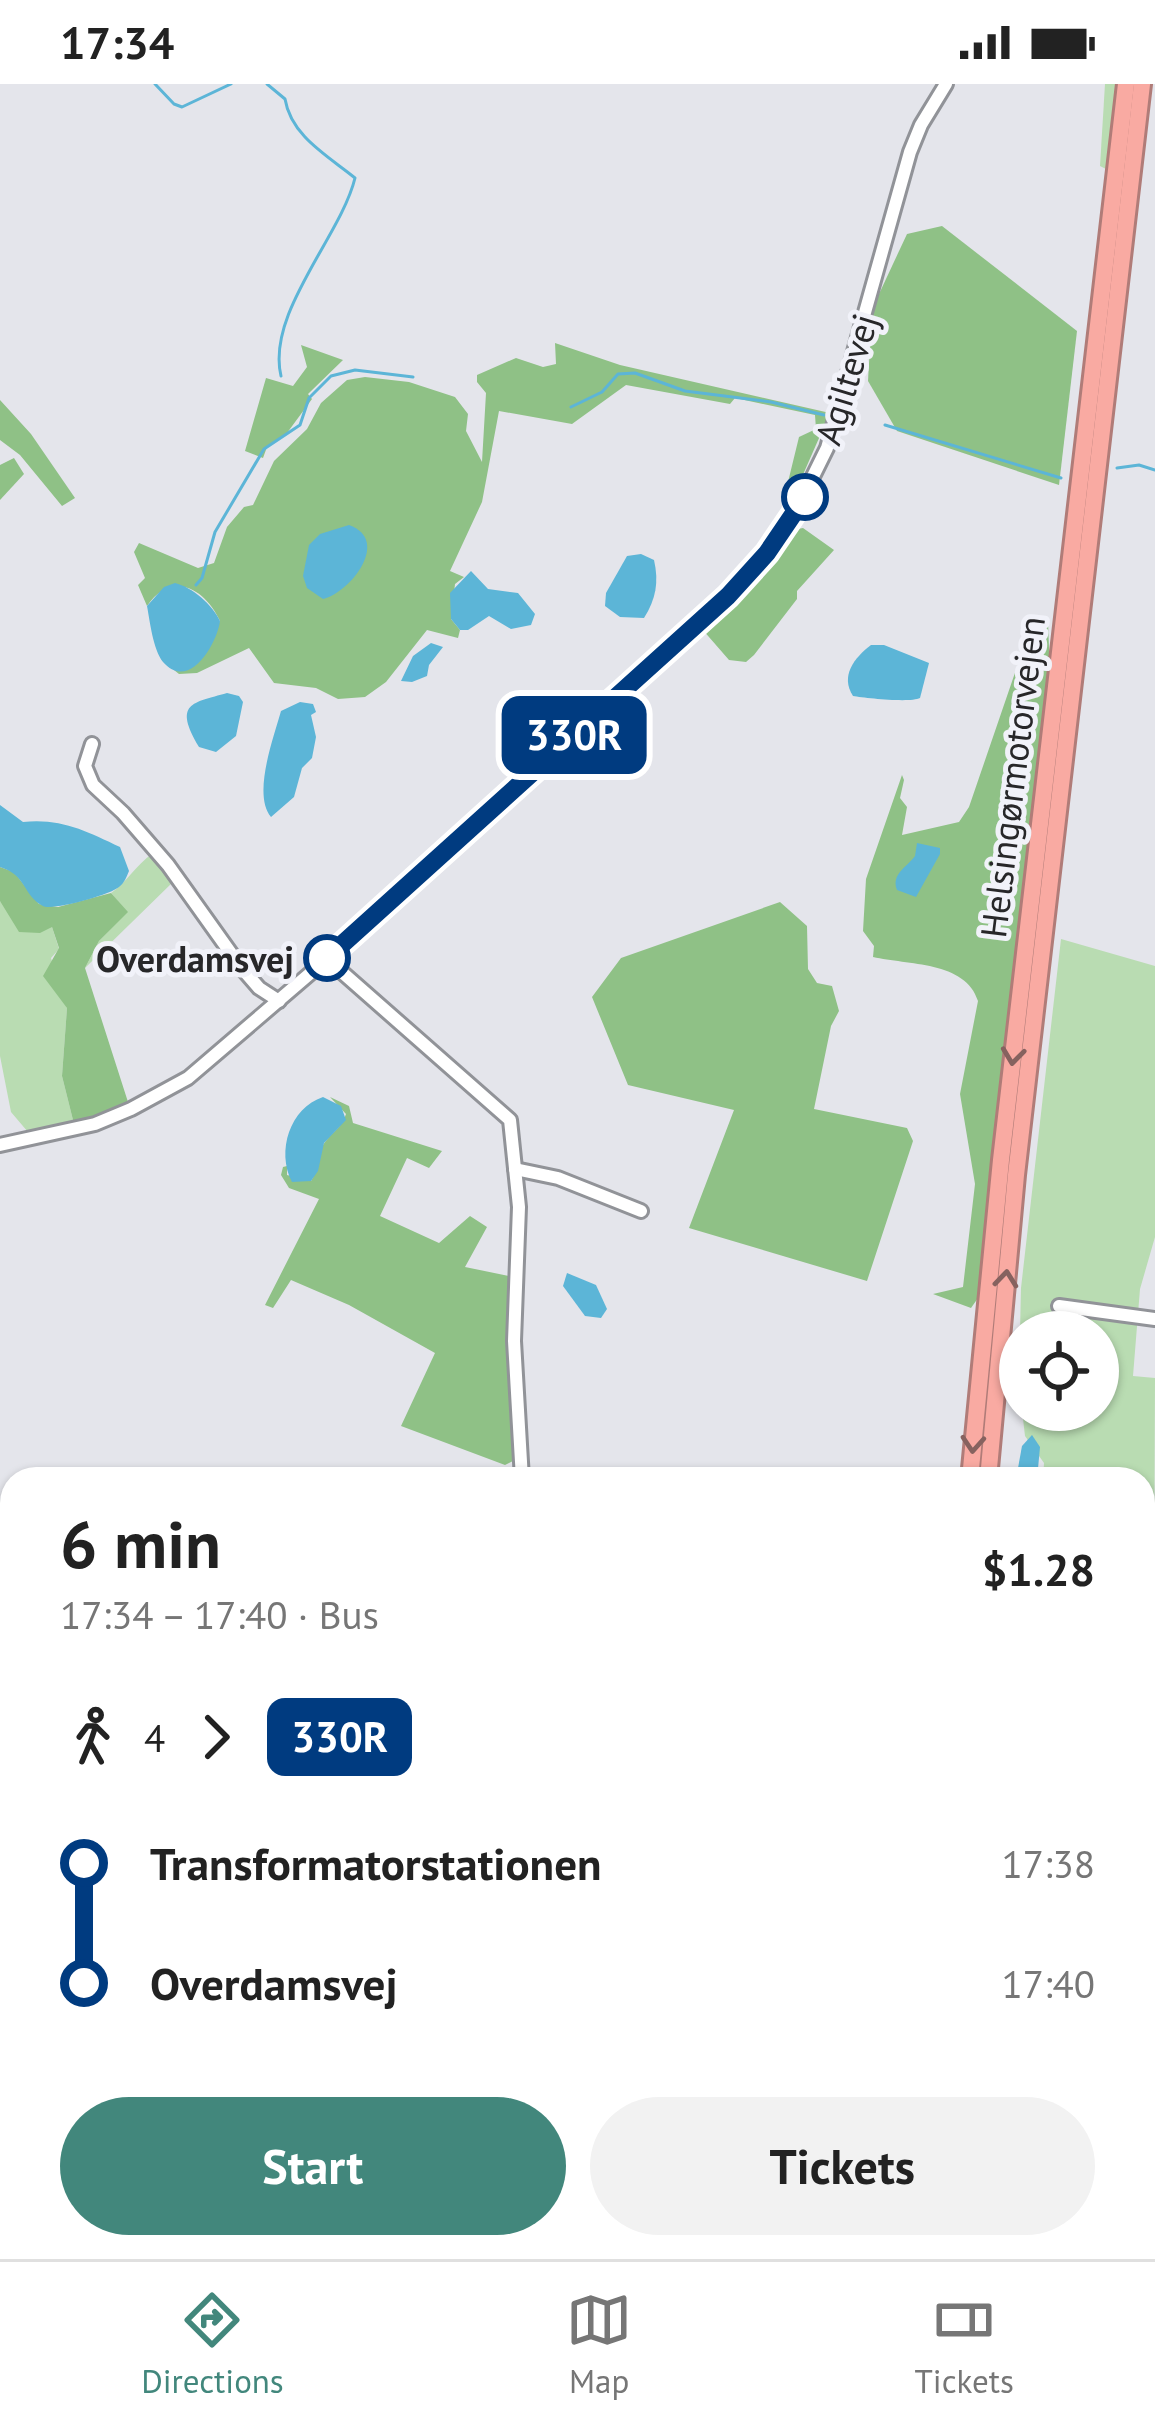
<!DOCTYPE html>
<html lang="en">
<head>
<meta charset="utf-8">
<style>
	body { margin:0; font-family:"PT Sans",sans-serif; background:#f2f2f2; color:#222; height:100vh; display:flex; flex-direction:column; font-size:45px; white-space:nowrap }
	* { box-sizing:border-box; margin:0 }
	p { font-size:39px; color:#767676 }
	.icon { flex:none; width:66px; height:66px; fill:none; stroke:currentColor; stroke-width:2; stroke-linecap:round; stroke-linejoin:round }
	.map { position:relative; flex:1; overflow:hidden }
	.sheet { position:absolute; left:0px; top:1383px; width:1155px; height:792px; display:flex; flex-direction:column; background:#fff; border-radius:36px 36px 0 0; box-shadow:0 3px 9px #0004 }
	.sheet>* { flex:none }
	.badge { padding:0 24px; border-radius:18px; font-size:42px; line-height:78px }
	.controls { position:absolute; left:999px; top:1227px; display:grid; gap:24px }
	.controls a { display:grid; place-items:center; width:120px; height:120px; border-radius:50%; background:#fff; box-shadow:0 3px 9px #0004; font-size:60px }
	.map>.badge { position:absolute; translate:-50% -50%; box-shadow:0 0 0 6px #fff }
	.legs { display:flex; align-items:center; gap:18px; height:132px; padding:0 60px; font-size:39px }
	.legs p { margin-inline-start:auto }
	.overview { display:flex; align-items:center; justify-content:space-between; height:204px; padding:0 60px }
	h1 { font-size:66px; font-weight:800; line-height:90px }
	.button { display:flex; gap:24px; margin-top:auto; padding:24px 60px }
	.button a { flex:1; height:138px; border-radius:72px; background:#42877c; color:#fff; font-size:48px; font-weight:800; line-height:138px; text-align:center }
	.button a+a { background:#f2f2f2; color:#222 }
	ul { padding:0 60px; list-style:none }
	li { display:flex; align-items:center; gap:42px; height:120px; font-size:45px }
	li i { display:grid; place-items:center; width:18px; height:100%; margin:0 15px; background:currentColor }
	li i::after { content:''; width:30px; height:30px; margin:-15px; border:9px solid; border-radius:50%; background:#fff }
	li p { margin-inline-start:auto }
	li:first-child i { background:linear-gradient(#0000 50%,currentColor 0) }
	li:last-child i { background:linear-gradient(currentColor 50%,#0000 0) }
	.status { display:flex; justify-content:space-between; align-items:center; height:84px; padding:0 60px; background:#fff; direction:ltr }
	.status svg { height:33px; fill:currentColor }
	.tab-bar { display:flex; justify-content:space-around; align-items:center; height:168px; border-top:3px solid #e0e0e0; background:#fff; font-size:33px; color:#767676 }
	.tab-bar a { display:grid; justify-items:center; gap:6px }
	.tab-bar .selected { color:#42877c }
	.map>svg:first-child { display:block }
</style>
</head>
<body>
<div class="status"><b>17:34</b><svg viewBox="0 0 49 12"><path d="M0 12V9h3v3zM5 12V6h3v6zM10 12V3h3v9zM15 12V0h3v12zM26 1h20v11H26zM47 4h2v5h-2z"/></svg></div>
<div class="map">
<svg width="1155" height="2175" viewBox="0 0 1155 2175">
	<rect width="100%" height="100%" fill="#e4e5eb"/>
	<g fill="#b9dcb2">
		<path d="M1105,0H1117L1108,86L1100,82Z"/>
		<path d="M153,769L174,797L85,884L99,857L127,828L111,809C127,798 135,782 153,769Z"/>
		<path d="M0,817L52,843L59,865L51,874L67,924L62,992L74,1040L28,1048L11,1028L0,972Z"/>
		<path d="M1061,855L1155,882V1153L1140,1205L1133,1292L1155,1294L1153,1757L1143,1763V1395H1043L1044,1379L1025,1352L1022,1326H1098V1248H1020L1021,1204Z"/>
		<path d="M1155,1761V2024L1143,2022V1768Z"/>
		<path d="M1143,2135L1155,2138V2175H1140L1133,2163H1143Z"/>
		<path d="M163,2163H237L227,2175H148Z"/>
		<path d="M748,2163H839L809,2175L746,2170Z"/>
		<path d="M850,2163H945L940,2175H840Z"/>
		<path d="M996,2163H1047L1059,2175H996Z"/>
	</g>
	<g fill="#8fc186">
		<path d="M942,142L1077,247L1059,401L897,347L868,297L872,225L907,150Z"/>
		<path d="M555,259L620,281L830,329L798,402L788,398L799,353L816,345L815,331L735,314L730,320L626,301L572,340L499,327L482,418L450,487L464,493L455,500L451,535L460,546L458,554L427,546L386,598L365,613L338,615L316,604L274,599L249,564L197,589L179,590L174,586L189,585L220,537C205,504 171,486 147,522L138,501L145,494L134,468L139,459L198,484L214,479L227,443L244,423L253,421L274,377L307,345L321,319L347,296L365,293L409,298L455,313L468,330L466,347L482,378L486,309L477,298V291L516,274L543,283L556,280Z"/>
		<path d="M301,261L343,276L308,310L312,315L287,349L267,363L263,374L245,367L266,294L293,302L307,283Z"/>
		<path d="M0,316L31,350L75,414L62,422L20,371L0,356Z"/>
		<path d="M14,374L24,390L0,416V381Z"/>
		<path d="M803,444L834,466L797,507V515L754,571L746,578L729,576L702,545L766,481L792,446Z"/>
		<path d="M1048,538L1050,589L978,1214L971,1224L933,1210L963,1203L975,1100L960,1010L978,917C966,877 907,881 873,873L874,862L863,847L866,795L902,691L904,696L900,714L907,723L902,751L959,738L969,723L1029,548Z"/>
		<path d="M0,783L14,788L39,820L58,823L111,809L128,828L99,857L85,884L128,1018L74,1040L62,992L67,924L43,892L59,864L52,843L40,849L19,848L0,817Z"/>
		<path d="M780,818L807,842L808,885L817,899L832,902L839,927L831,942L814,1025L907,1044L913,1057L867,1197L689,1144L734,1026L628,1001L592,913L621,874Z"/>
		<path d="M330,1013L349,1022L353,1039L442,1067L429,1084L407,1074L380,1132L439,1159L470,1132L487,1143L465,1183L514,1193L517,1375L505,1381L401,1342L435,1269L349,1221L291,1196L273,1224L265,1221L319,1115L289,1104L281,1091L283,1083L287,1082V1091L311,1097C319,1085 316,1078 321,1065C328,1050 341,1046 346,1030Z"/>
	</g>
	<g fill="#5cb5d7">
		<path d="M349,441C391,456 351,508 323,515L307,504L303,492L309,461L320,450Z"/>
		<path d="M641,470L654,476C659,498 656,515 644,534L620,533L605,522L606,509L627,472Z"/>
		<path d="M471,487L488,505L518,509L535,530L531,541L511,545L489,532L468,546H460L451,535L450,509Z"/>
		<path d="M175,499C192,503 213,521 220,537C217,560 189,608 163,578C153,565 150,538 147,522L164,503Z"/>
		<path d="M431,559L443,563L429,581L427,592L412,598L401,597L413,572Z"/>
		<path d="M871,561H884L929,579L920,614C910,619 865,614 853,612C840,592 854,574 871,561Z"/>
		<path d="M227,609L239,612L243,618L236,652L216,668L199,663C173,619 192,619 227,609Z"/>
		<path d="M300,618L313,620L316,628L311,631L316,653L312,674L302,684L294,713L271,733C252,710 274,653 281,627Z"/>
		<path d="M0,721L23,738C61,734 86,747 120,763L129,787C126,794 125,798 119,803C110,811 52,827 43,822C23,812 27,791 0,783Z"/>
		<path d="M917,759L940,764V770L916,813L897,806C891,790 906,784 915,772Z"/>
		<path d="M323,1013L341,1022L346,1036L324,1059L318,1087L311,1097L292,1098C276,1067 290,1024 323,1013Z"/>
		<path d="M567,1189L596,1201L607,1225L601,1234L585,1232L563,1202Z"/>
		<path d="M1032,1351L1040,1363L1037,1395H1016L1022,1362Z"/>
	</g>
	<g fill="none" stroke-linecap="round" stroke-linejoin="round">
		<g stroke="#5cb5d7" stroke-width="3">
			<path d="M155,0L174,20L182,23L231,0"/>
			<path d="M267,0L285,15C291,52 328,72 355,94C341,152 266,229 281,292"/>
			<path d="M571,323L602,308L618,290L635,289L685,307L771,318L824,331"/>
			<path d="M885,341L1061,394"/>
			<path d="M1117,384L1139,381L1155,386"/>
			<path d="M196,501L202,494L215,448L264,365L300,341L309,314L331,292L355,286L413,293"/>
			<path d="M1143,1766L1155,1759"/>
			<path d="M548,2175L553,2163"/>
		</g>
		<g stroke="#919398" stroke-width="18">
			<g id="minor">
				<path d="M92,660L85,682L93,701L123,729L168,781L240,882L259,904L279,917"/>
				<path d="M327,875L510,1036L519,1123L514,1257L522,1395"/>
				<path d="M0,1061L95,1040L131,1025L188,994L327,875L748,491L791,437L827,364L910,68L921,41L946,0"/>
				<path d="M515,1085L558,1094L641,1127"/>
				<path d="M1059,1222L1155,1235"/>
				<path d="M0,1488L12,1497"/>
				<path d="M1143,2057H1155"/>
				<path d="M1143,2096L1153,2076"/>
				<path d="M661,2163L663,2175"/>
				<path d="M1095,2163L1103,2175"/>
				<path d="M1125,2163L1132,2175"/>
			</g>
		</g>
		<g stroke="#b07c78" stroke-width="21">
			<g id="major">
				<path d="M0,1829L12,1836"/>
				<path d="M692,2163L695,2175"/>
				<path d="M737,2175L740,2163"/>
			</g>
		</g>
		<g stroke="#b07c78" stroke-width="22">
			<g id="highway">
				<path d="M970,1395L1001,1076L1126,0"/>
				<path d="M988,1395L1016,1091L1142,0"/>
				<path d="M968,2163L969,2175"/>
				<path d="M986,2163V2175"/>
				<path d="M1056,2163L1066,2175"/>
				<path d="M822,2175L845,2163"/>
			</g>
		</g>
		<use href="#minor" stroke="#fff" stroke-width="12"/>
		<use href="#major" stroke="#fbccc7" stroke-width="15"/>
		<use href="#highway" stroke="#f9aaa2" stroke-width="16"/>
	</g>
	<defs><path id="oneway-chevron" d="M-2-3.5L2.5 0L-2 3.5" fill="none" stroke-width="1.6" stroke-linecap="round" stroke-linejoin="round" transform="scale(3)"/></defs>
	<g stroke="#86625f">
		<use href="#oneway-chevron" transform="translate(1013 972) rotate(97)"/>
		<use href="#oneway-chevron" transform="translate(1006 1195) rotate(-84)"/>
		<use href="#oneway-chevron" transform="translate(973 1360) rotate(94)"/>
	</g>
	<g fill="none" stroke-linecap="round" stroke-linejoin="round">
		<g stroke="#fff" stroke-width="27">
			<path id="line-1" d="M327,874L728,512L767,469L805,413"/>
		</g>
		<use href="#line-1" stroke="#003b80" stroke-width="18"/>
	</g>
	<g fill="#fff" stroke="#003b80" stroke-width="6">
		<circle cx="805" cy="413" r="21"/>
		<circle cx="327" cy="874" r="21"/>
	</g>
	<g text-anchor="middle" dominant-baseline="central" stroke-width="10" stroke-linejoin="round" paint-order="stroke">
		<g font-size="36" fill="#272729" stroke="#f1f2f9">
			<text transform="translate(846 295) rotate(-73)">Agiltevej</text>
			<text transform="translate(1012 693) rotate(-83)">Helsingørmotorvejen</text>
		</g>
		<g font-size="36" font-weight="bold" fill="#272729" stroke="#f1f2f9" text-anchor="end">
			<text x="294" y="874">Overdamsvej</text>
		</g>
	</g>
</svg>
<div class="controls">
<a><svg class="icon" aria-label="locate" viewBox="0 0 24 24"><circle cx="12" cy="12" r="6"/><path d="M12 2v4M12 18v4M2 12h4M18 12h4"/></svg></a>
</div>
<b class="badge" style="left:574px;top:651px;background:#003b80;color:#fff">330R</b>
<section class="sheet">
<div class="overview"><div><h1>6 min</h1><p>17:34 – 17:40 · Bus</p></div><b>$1.28</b></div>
<div class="legs"><svg class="icon" aria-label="walk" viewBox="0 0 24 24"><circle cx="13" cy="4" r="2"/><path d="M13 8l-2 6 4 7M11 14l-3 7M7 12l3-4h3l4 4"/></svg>4<svg class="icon" aria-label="forward" viewBox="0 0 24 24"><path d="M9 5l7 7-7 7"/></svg><b class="badge" style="background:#003b80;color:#fff">330R</b></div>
<ul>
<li><i style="color:#003b80"></i><b>Transformatorstationen</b><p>17:38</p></li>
<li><i style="color:#003b80"></i><b>Overdamsvej</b><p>17:40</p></li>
</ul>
<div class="button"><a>Start</a><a>Tickets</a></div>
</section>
</div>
<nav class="tab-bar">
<a class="selected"><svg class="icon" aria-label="directions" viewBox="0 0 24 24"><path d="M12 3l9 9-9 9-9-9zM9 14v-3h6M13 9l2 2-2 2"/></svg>Directions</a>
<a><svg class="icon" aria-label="map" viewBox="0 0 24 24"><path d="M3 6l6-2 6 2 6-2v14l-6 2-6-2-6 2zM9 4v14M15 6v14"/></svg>Map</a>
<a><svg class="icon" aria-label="tickets" viewBox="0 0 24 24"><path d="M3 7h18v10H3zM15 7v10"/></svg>Tickets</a>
</nav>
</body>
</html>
